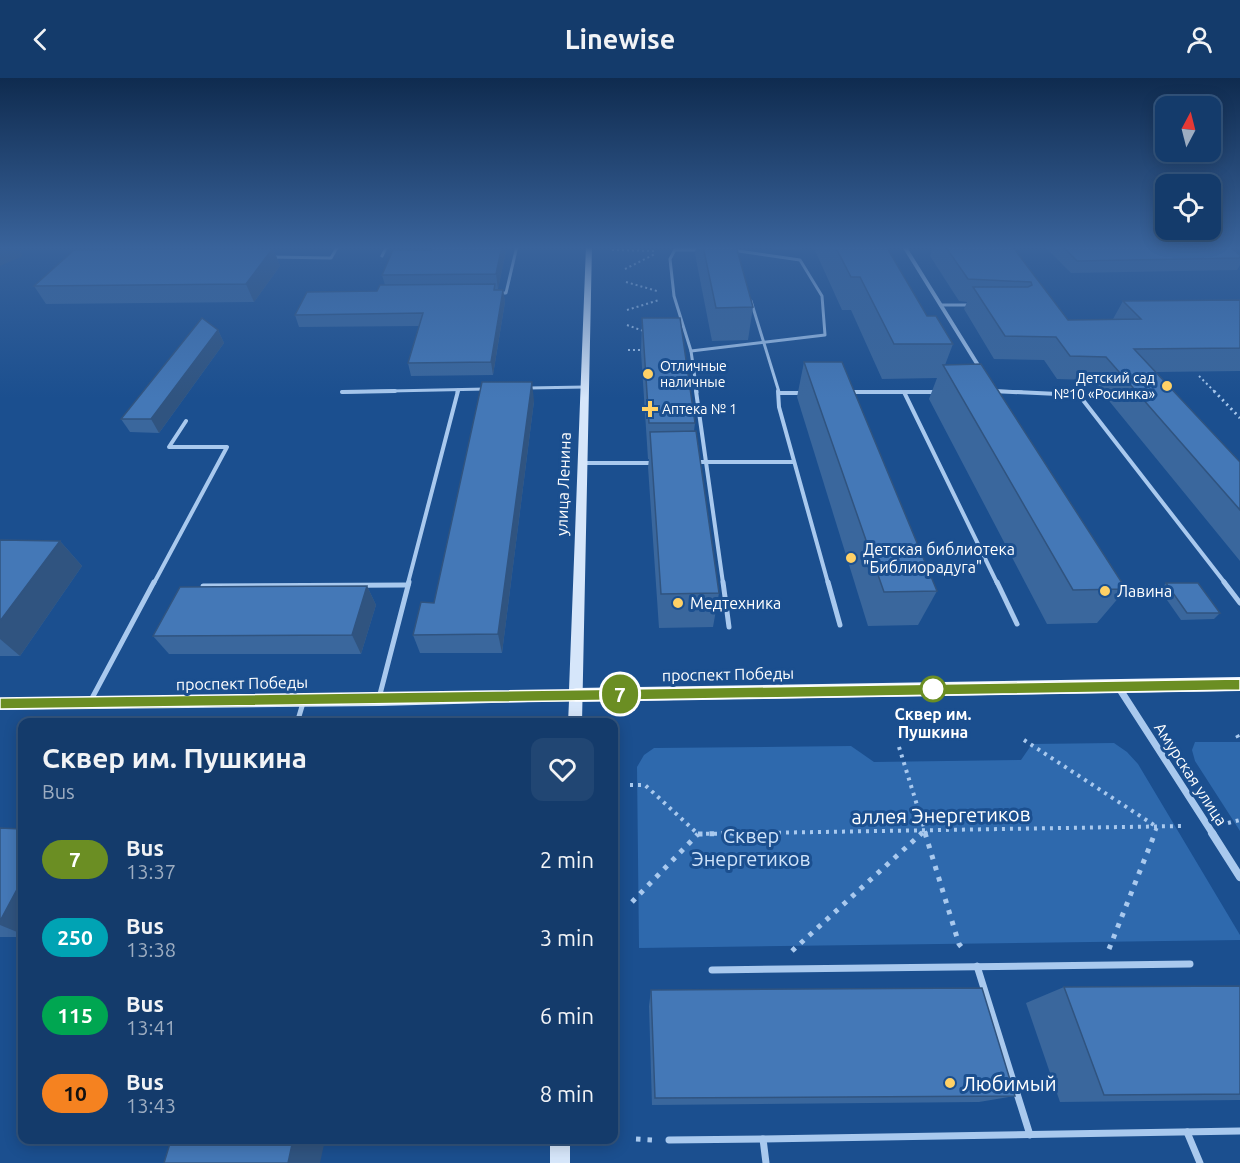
<!DOCTYPE html>
<html lang="en">
<head>
<meta charset="utf-8">
<style>
	body { margin:0; font-family:Ubuntu,sans-serif; background:#214673; color:#f1f3f6; height:100vh; display:flex; flex-direction:column; font-size:22px; white-space:nowrap }
	* { box-sizing:border-box; margin:0 }
	p { font-size:20px; color:#9dadc1 }
	.icon { flex:none; width:33px; height:33px; fill:none; stroke:currentColor; stroke-width:2; stroke-linecap:round; stroke-linejoin:round }
	.map { position:relative; flex:1; overflow:hidden }
	.panel { position:absolute; left:18px; top:640px; width:600px; height:426px; display:flex; flex-direction:column; background:#143b6b; border-radius:12px; box-shadow:0 3px 15px #0003,0 0 0 2px #33557e }
	.panel>* { flex:none }
	.badge { padding:0 12px; border-radius:20px; font-size:21px; line-height:39px }
	.needle { width:39px; rotate:7deg }
	.buttons { position:absolute; left:1155px; top:18px; display:grid; gap:12px }
	.buttons a { display:grid; place-items:center; width:66px; height:66px; border-radius:12px; background:#143b6b; box-shadow:0 3px 15px #0003,0 0 0 2px #33557e; font-size:30px }
	.map>.badge { position:absolute; translate:-50% -50%; box-shadow:0 0 0 3px #fff }
	.round { display:grid; place-items:center; flex:none; width:63px; height:63px; border-radius:12px; background:#214673 }
	.headline { display:flex; align-items:center; justify-content:space-between; height:102px; padding:0 24px }
	h1 { font-size:28px; font-weight:700; line-height:45px }
	ul { padding:0; list-style:none }
	li { display:flex; align-items:center; gap:18px; height:78px; padding:0 24px }
	li div { flex:1 }
	li b { display:block; font-size:22px }
	li em { font-style:normal }
	li .badge { min-width:66px; font-weight:700; text-align:center }
	header { display:flex; justify-content:space-between; align-items:center; height:78px; padding:0 24px; background:#143b6b; font-size:27px; font-weight:700 }
	.map>svg:first-child { display:block }
</style>
</head>
<body>
<header><svg class="icon" aria-label="back" viewBox="0 0 24 24"><path d="M15 5l-7 7 7 7"/></svg>Linewise<svg class="icon" aria-label="person" viewBox="0 0 24 24"><circle cx="12" cy="8" r="4"/><path d="M4 21q1-7 8-7t8 7"/></svg></header>
<div class="map">
<svg width="1240" height="1085" viewBox="0 0 1240 1085">
	<rect width="100%" height="100%" fill="#1b4f8f"/>
	<g fill="#2e69ad">
		<path d="M1195,664H1240V753L1195,683L1192,672Z"/>
		<path d="M1114,665L1127,674L1138,686L1240,857V862L639,870L637,689L644,677L654,670L851,668L874,684L1021,682L1032,666Z"/>
	</g>
	<g fill="none" stroke-linecap="round" stroke-linejoin="round">
		<g stroke="#a9c9ee" stroke-width="2" stroke-dasharray="2 3" stroke-linecap="butt">
			<path d="M612,172L656,173"/>
			<path d="M625,191L655,176"/>
			<path d="M626,204L657,213"/>
			<path d="M627,232L659,222"/>
			<path d="M627,247L646,254"/>
			<path d="M628,272H645"/>
			<path d="M1199,298L1215,314"/>
		</g>
		<path stroke="#a9c9ee" stroke-width="3" stroke-dasharray="2 4" stroke-linecap="butt" d="M1214,313L1240,340"/>
		<g stroke="#a9c9ee" stroke-width="4" stroke-dasharray="3 5" stroke-linecap="butt">
			<path d="M1237,657L1240,663"/>
			<path d="M1024,662L1157,749L1154,756"/>
			<path d="M899,669L926,756"/>
			<path d="M630,707H645L698,756"/>
			<path d="M1228,745L1240,742"/>
			<path d="M698,756L1184,748"/>
			<path d="M920,756L924,753"/>
		</g>
		<g stroke="#a9c9ee" stroke-width="5" stroke-dasharray="4.5 7" stroke-linecap="butt">
			<path d="M925,755L959,866L963,871"/>
			<path d="M698,756L771,755"/>
			<path d="M632,824L698,756"/>
			<path d="M1109,871L1155,755"/>
			<path d="M792,873L922,755"/>
			<path d="M636,1061L653,1062"/>
		</g>
		<g stroke="#a9c9ee" stroke-width="3">
			<path d="M677,168L670,181L674,218L691,273L697,314"/>
			<path d="M674,172H700"/>
			<path d="M382,178L387,168"/>
			<path d="M272,179L331,180L338,168"/>
			<path d="M499,215H506L517,168"/>
			<path d="M751,223L779,314"/>
			<path d="M941,227H971"/>
			<path d="M691,273L825,257L822,218L800,182L732,172"/>
			<path d="M528,310L585,309"/>
			<path d="M992,313L1022,314"/>
			<path d="M342,314L486,311"/>
			<path d="M457,314L458,312"/>
			<path d="M851,314H936"/>
		</g>
		<g stroke="#a9c9ee" stroke-width="4">
			<path d="M696,313L723,505"/>
			<path d="M778,313L779,329L828,505"/>
			<path d="M992,313L1079,317L1225,505"/>
			<path d="M342,314L395,313"/>
			<path d="M851,314H936"/>
			<path d="M904,314L997,505"/>
			<path d="M779,315H804"/>
			<path d="M695,384H794"/>
			<path d="M584,385H654"/>
			<path d="M154,505L227,369H169L186,343"/>
			<path d="M408,505L458,313"/>
		</g>
		<g stroke="#a9c9ee" stroke-width="5">
			<path d="M723,504L729,549"/>
			<path d="M828,504L840,547"/>
			<path d="M997,504L1017,546"/>
			<path d="M1224,504L1240,525"/>
			<path d="M203,508L408,507"/>
			<path d="M379,620L409,504"/>
			<path d="M91,622L154,504"/>
			<path d="M297,645L303,625"/>
		</g>
		<g stroke="#a9c9ee" stroke-width="7">
			<path d="M977,888L1030,1057"/>
			<path d="M712,892L1190,886"/>
			<path d="M1187,1054L1200,1085"/>
			<path d="M669,1062L763,1061"/>
			<path d="M766,1085L763,1061L1240,1053"/>
		</g>
		<path stroke="#a9c9ee" stroke-width="4" d="M904,168L981,292"/>
		<path stroke="#a9c9ee" stroke-width="7" d="M1119,610L1213,756"/>
		<path stroke="#a9c9ee" stroke-width="8" d="M1212,755L1240,799"/>
		<g fill="#d6e6fa" fill-rule="evenodd">
			<path d="M586,168H592L582,645H568L569,623L379,628L0,632V620L379,616L569,612Z"/>
			<rect x="550" y="1062" width="20" height="23"/>
		</g>
		<path fill="#f0f6ff" fill-rule="evenodd" d="M1240,599V613L576,624L570,622L568,617L570,612L576,610Z"/>
	</g>
	<g fill="#3a679d">
		<path d="M507,168L498,211L503,212L505,224L493,297L411,298L408,285L419,248L299,249L295,237L377,213L385,207L382,197Z"/>
		<path d="M696,168H736L753,229L748,262L712,263L695,176Z"/>
		<path d="M772,168H803L802,172H773Z"/>
		<path d="M813,168H886L927,238L953,266L945,287L1126,511L1097,545L1047,546L929,321L937,300L882,301L851,232H842Z"/>
		<path d="M933,168H1012L1068,242L1113,241L1123,223L1240,222V293L1156,294L1240,384V483L1092,302L1057,301L1044,282L994,281L964,231L967,224L959,223L930,178Z"/>
		<path d="M1044,168H1228L1240,177V187L1237,192L1071,195Z"/>
		<path d="M273,170L280,188L254,224L46,226L34,208Z"/>
		<path d="M642,240L695,345L694,353L719,515L713,549L659,550L648,389L649,381H648L641,274Z"/>
		<path d="M218,252L224,265L159,355L130,354L121,341Z"/>
		<path d="M804,284L937,513L918,547L868,548L797,319Z"/>
		<path d="M534,323L502,575H420L413,557L434,525Z"/>
		<path d="M0,462L60,463L82,488L20,578H0Z"/>
		<path d="M1166,505L1220,535L1214,541L1181,542L1160,512Z"/>
		<path d="M367,508L376,527L361,576H169L153,558Z"/>
		<path d="M0,750L22,751V859H0Z"/>
		<path d="M1240,908V1022L1060,1024L1026,925L1064,909Z"/>
		<path d="M651,912L1015,1018L979,1024L652,1027L649,928Z"/>
	</g>
	<g fill="#305480">
		<path d="M0,168H17L23,178L0,188Z"/>
		<path d="M502,168H507L498,211L496,196Z"/>
		<path d="M273,170L280,188L254,224L246,206Z"/>
		<path d="M503,212L505,224L493,297L491,284Z"/>
		<path d="M218,252L224,265L159,355L151,341Z"/>
		<path d="M532,304L534,323L502,575L498,556Z"/>
		<path d="M60,463L82,488L20,578L0,561V543Z"/>
		<path d="M367,508L376,527L361,576L352,557Z"/>
		<path d="M22,802V856L0,847V843Z"/>
		<path d="M293,1062H325L320,1085H288Z"/>
	</g>
	<g fill="#4478b7" stroke="#305480" stroke-width="1.5">
		<path d="M432,168H502L496,196L382,197L393,172H431Z"/>
		<path d="M703,168H736L753,229L716,230Z"/>
		<path d="M835,168H886L927,238H936L953,266H894L860,199H851Z"/>
		<path d="M945,168H1012L1068,242L1141,241L1123,223L1240,222V270L1134,271L1240,384V432L1106,279L1070,278L1056,259L1005,258L973,209H1028L1032,207L1031,204L968,201Z"/>
		<path d="M1062,168H1228L1240,177V180L1077,183Z"/>
		<path d="M273,170L246,206L34,208L74,172Z"/>
		<path d="M495,206L494,212H503L491,284L408,285L423,235L295,237L307,214L377,213L380,207Z"/>
		<path d="M202,240L218,252L151,341H121Z"/>
		<path d="M642,240H680L695,345H649Z"/>
		<path d="M804,284H842L937,513L884,514Z"/>
		<path d="M981,286L1126,511L1073,512L943,287Z"/>
		<path d="M482,304H532L498,556L413,557L421,524L434,525Z"/>
		<path d="M696,353L719,515L661,516L650,354Z"/>
		<path d="M0,462L60,463L0,543Z"/>
		<path d="M1166,505H1198L1220,535H1187Z"/>
		<path d="M367,508L352,557L153,558L180,509Z"/>
		<path d="M0,750L22,751V802L0,843Z"/>
		<path d="M1240,908V1016L1104,1017L1064,909Z"/>
		<path d="M982,910L1015,1018L655,1020L651,912Z"/>
		<path d="M171,1062H293L288,1085H164Z"/>
	</g>
	<linearGradient id="sky" x2="0" y2="1"><stop stop-color="#0f2b4f"/><stop offset="0.53" stop-color="#39639b"/><stop offset="1" stop-color="#39639b" stop-opacity="0"/></linearGradient>
	<rect width="1240" height="320" fill="url(#sky)"/>
	<path fill="#6b8e23" stroke="#fff" stroke-width="1.5" d="M1240,601V612C827,618 413,627 0,631V620C413,616 827,607 1240,601Z"/>
	<g fill="#ffd166" stroke="#1b4f8f" stroke-width="2">
		<circle cx="648" cy="296" r="6"/>
		<circle cx="1167" cy="308" r="6"/>
		<path d="M647 322h6v6h6v6h-6v6h-6v-6h-6v-6h6z"/>
		<circle cx="851" cy="480" r="6"/>
		<circle cx="1105" cy="513" r="6"/>
		<circle cx="678" cy="525" r="6"/>
		<circle cx="950" cy="1005" r="6"/>
	</g>
	<circle fill="#fff" stroke="#6b8e23" stroke-width="3" cx="933" cy="611" r="12"/>
	<g text-anchor="middle" dominant-baseline="central" stroke-width="6" stroke-linejoin="round" paint-order="stroke">
		<g font-size="14" fill="#fff" stroke="#1b4f8f" text-anchor="start">
			<text x="660" y="288">Отличные<tspan x="660" dy="16">наличные</tspan></text>
			<text x="1155" y="300" text-anchor="end">Детский сад<tspan x="1155" dy="16">№10 «Росинка»</tspan></text>
			<text x="662" y="331">Аптека № 1</text>
		</g>
		<g font-size="16" fill="#fff" stroke="#1b4f8f">
			<text transform="translate(563 406) rotate(-88)">улица Ленина</text>
			<text transform="translate(728 596) rotate(-1)">проспект Победы</text>
			<text transform="translate(242 605) rotate(-1)">проспект Победы</text>
			<text transform="translate(1191 696) rotate(57)">Амурская улица</text>
		</g>
		<g font-size="16" fill="#fff" stroke="#1b4f8f" text-anchor="start">
			<text x="863" y="471">Детская библиотека<tspan x="863" dy="18">"Библиорадуга"</tspan></text>
			<text x="1117" y="513">Лавина</text>
			<text x="690" y="525">Медтехника</text>
		</g>
		<g font-size="16" font-weight="bold" fill="#fff" stroke="#1b4f8f">
			<text x="933" y="636">Сквер им.<tspan x="933" dy="18">Пушкина</tspan></text>
		</g>
		<g font-size="20" fill="#fff" stroke="#1b4f8f">
			<text transform="translate(941 737) rotate(-1)">аллея Энергетиков</text>
		</g>
		<g font-size="20" fill="#cfe3fa" stroke="#1b4f8f">
			<text x="751" y="757">Сквер<tspan x="751" dy="23">Энергетиков</tspan></text>
		</g>
		<g font-size="20" fill="#fff" stroke="#1b4f8f" text-anchor="start">
			<text x="962" y="1005">Любимый</text>
		</g>
	</g>
</svg>
<div class="buttons">
<a><svg class="needle" viewBox="-14 -14 28 28"><path d="M0-13l5 13h-10z" fill="#e53935"/><path d="M0 13l5-13h-10z" fill="#9dadc1"/></svg></a>
<a><svg class="icon" aria-label="locate" viewBox="0 0 24 24"><circle cx="12" cy="12" r="6"/><path d="M12 2v4M12 18v4M2 12h4M18 12h4"/></svg></a>
</div>
<b class="badge" style="left:620px;top:616px;background:#6b8e23;color:#fff">7</b>
<section class="panel">
<div class="headline"><div><h1>Сквер им. Пушкина</h1><p>Bus</p></div><a class="round"><svg class="icon" aria-label="heart" viewBox="0 0 24 24"><path d="M12 20l-8-8c-3-5 5-10 8-4 3-6 11-1 8 4z"/></svg></a></div>
<ul>
<li><span class="badge" style="background:#6b8e23;color:#fff">7</span><div><b>Bus</b><p>13:37</p></div><em>2 min</em></li>
<li><span class="badge" style="background:#00a3b4;color:#fff">250</span><div><b>Bus</b><p>13:38</p></div><em>3 min</em></li>
<li><span class="badge" style="background:#00a651;color:#fff">115</span><div><b>Bus</b><p>13:41</p></div><em>6 min</em></li>
<li><span class="badge" style="background:#f58220;color:#111">10</span><div><b>Bus</b><p>13:43</p></div><em>8 min</em></li>
</ul>
</section>
</div>
</body>
</html>
